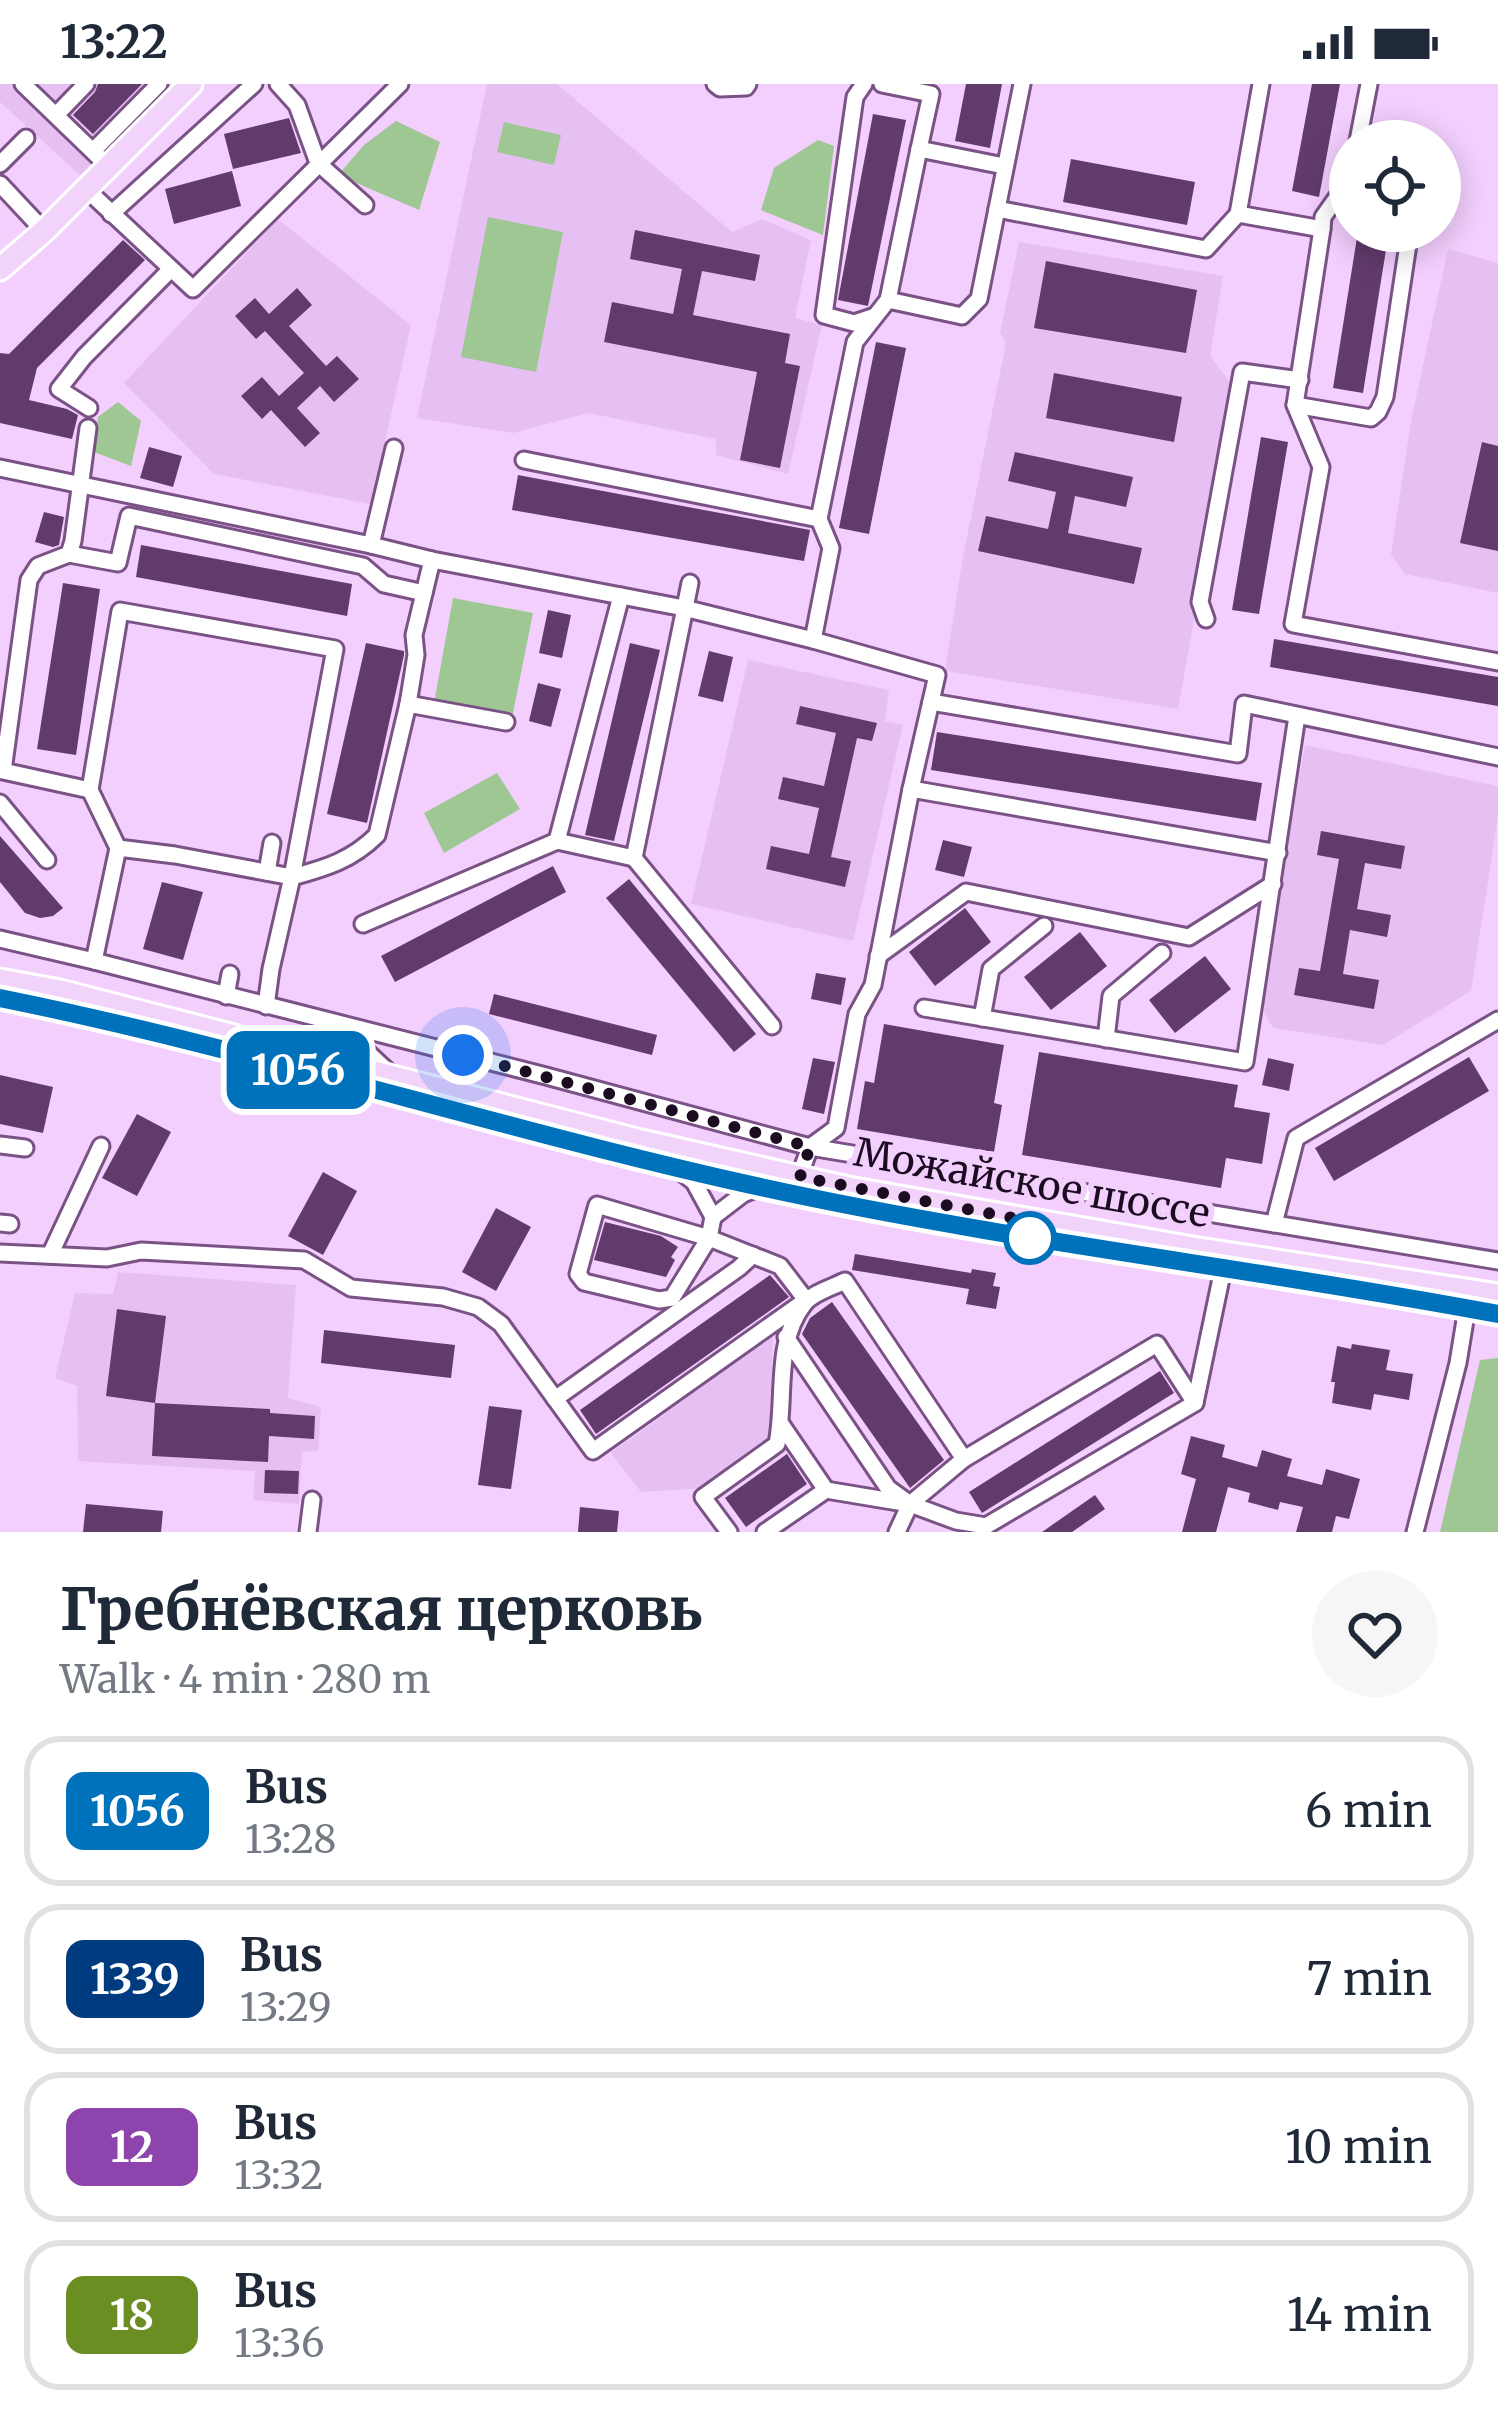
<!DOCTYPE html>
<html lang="en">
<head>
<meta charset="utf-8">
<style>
	body { margin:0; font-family:Merriweather,serif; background:#f6f6f7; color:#1f2937; height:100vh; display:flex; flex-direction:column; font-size:45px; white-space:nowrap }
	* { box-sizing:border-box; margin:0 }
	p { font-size:39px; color:#747a83 }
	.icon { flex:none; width:66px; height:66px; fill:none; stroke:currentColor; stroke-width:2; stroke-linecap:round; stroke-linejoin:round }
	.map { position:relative; height:1448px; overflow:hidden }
	.panel { display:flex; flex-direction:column; background:#fff; flex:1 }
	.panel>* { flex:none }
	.badge { padding:0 24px; border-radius:18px; font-size:42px; line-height:78px }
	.buttons { position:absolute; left:1329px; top:36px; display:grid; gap:24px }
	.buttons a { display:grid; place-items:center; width:132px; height:132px; border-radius:50%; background:#fff; box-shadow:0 6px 30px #0003; font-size:60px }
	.you { position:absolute; width:60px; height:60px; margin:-30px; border:9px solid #fff; border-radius:50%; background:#1a73e8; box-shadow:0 0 0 18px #1a73e833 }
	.map>.badge { position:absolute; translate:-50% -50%; box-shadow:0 0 0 6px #fff }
	.round { display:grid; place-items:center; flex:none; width:126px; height:126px; border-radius:63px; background:#f6f6f7 }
	.overview { display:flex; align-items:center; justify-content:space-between; height:204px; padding:0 60px }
	h1 { font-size:57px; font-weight:800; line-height:90px }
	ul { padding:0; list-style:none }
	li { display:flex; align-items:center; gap:36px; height:150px; margin:0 24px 18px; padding:0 36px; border:6px solid #e0e1e3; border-radius:36px }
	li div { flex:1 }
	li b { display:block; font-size:45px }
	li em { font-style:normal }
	li .badge { min-width:132px; font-weight:700; text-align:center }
	.status { display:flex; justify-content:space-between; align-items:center; height:84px; padding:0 60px; background:#fff; direction:ltr }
	.status svg { height:33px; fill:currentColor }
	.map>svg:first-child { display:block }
</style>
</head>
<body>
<div class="status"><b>13:22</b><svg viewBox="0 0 49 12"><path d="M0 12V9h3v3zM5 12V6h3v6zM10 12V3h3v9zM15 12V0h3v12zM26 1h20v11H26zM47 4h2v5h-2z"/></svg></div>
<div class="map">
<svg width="1498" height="1448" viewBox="0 0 1498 1448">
	<rect width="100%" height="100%" fill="#f3cffe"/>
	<g fill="#e7c0f3">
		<path d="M0,0H180L84,95L0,18Z"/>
		<path d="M487,0H557L732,148L762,135L811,156L795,234L822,241L788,390L716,371V355L588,329L513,349L417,334Z"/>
		<path d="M278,135L411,241L371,420L214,390L124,299Z"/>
		<path d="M1019,158L1223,192L1210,272L1236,306L1178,625L945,587L962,478L1006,259L1000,249Z"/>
		<path d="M1448,165L1498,179V509L1405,490L1391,471L1411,337Z"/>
		<path d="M748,576L889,606L885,637L903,641L853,857L691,820Z"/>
		<path d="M1305,661L1498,702V733L1471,907L1383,961L1273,944L1260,922Z"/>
		<path d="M118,1188L296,1201L288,1314L321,1323L318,1367L302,1368L299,1420L253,1416L255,1387L78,1377L77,1302L55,1294L75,1209L113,1210Z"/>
		<path d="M773,1252L769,1356L707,1404L641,1408L611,1369Z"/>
	</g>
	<g fill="#9fc793">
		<path d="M396,37L440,58L419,126L338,91L364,61Z"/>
		<path d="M504,38L561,51L554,81L497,68Z"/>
		<path d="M818,56L834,62L823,151L761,126L774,84Z"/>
		<path d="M488,133L563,148L536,288L461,273Z"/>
		<path d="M118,318L141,337L131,382L94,368L98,333Z"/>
		<path d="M453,514L533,529L512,634L434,619Z"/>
		<path d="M497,689L520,725L444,769L424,729Z"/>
		<path d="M1498,1274V1448H1440L1480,1276Z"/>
	</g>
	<g fill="#613b6c">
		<path d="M98,0H142L93,50L73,31L95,8Z"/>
		<path d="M966,0H1002L990,64L955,57Z"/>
		<path d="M1312,0H1340L1319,113L1292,107Z"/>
		<path d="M873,30L906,36L868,222L838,216Z"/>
		<path d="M289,34L301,69L233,85L224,50Z"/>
		<path d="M1071,75L1195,98L1187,141L1063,118Z"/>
		<path d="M232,87L241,122L174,140L165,105Z"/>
		<path d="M635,146L760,171L755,197L702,187L693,231L790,250L785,279L800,282L780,384L740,376L757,288L604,258L612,218L673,230L682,185L630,175Z"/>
		<path d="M1358,147H1389L1363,309L1333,304Z"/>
		<path d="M123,156L145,176L37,284L29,316L67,325L78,331L72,355L0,339V269L9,270Z"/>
		<path d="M1046,177L1197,206L1186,269L1034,244Z"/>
		<path d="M297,204L312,221L289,242L326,282L337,272L359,295L334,318L320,302L297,324L320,349L305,363L271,326L262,335L241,312L262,293L279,312L304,289L265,247L256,255L235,232L255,214L269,230Z"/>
		<path d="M876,258L906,264L869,450L839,444Z"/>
		<path d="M1054,289L1182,313L1174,358L1046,334Z"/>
		<path d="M1261,353L1288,358L1259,530L1232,526Z"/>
		<path d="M1482,358L1498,362V467L1460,459Z"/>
		<path d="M149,363L182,372L173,403L140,394Z"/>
		<path d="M1015,368L1133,393L1126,423L1075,412L1068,449L1142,464L1134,500L978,467L986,432L1048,445L1056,408L1008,397Z"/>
		<path d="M518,391L810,446L804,477L512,426Z"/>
		<path d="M44,428L64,433L59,461L53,463L35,458Z"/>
		<path d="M141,461L352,500L347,532L136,493Z"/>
		<path d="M63,499L100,505L76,671L37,665Z"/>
		<path d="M548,526L571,531L562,574L539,569Z"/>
		<path d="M1274,555L1498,593V622L1270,583Z"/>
		<path d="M366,559L404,567V571L367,739L327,730Z"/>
		<path d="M630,559L660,566L614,757L585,751Z"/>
		<path d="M709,567L733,573L723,618L698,612Z"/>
		<path d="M538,599L561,605L551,643L529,637Z"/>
		<path d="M800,622L877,639L872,657L857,654L831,773L851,777L845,803L766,785L771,762L809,770L819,724L778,715L783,693L824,702L836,649L796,640Z"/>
		<path d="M937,648L1262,699L1256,737L931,686Z"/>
		<path d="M1321,747L1405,762L1401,785L1365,779L1357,825L1391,831L1387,853L1350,846L1343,890L1379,896L1374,925L1294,911L1299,884L1320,887L1339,775L1317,771Z"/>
		<path d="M0,752L63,824L53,832L40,834L25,829L0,798Z"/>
		<path d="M943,756L972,763L964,793L935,786Z"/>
		<path d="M553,782L566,808L395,898L381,872Z"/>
		<path d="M629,795L756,950L734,968L606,814Z"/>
		<path d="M162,798L203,808L183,876L143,865Z"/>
		<path d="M965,824L991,858L935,902L909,868Z"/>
		<path d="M1080,848L1107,882L1051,926L1024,893Z"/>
		<path d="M1205,872L1231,905L1175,949L1149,916Z"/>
		<path d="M816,889L846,894L841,921L811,915Z"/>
		<path d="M494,910L657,951L652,971L489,930Z"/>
		<path d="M884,940L1004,961L994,1019L1002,1021L994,1068L857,1045L865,997L874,999Z"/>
		<path d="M1039,968L1238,1001L1234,1023L1270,1029L1262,1080L1226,1074L1221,1104L1022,1071Z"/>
		<path d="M1469,973L1489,1007L1334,1097L1315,1064Z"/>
		<path d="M813,974L835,978L824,1030L802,1025Z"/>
		<path d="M1268,974L1294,980L1289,1007L1262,1001Z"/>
		<path d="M0,991L53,1003L43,1049L0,1040Z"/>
		<path d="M137,1030L171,1048L137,1112L102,1094Z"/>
		<path d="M323,1088L357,1107L323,1171L288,1152Z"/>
		<path d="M496,1124L531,1143L496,1207L462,1188Z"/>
		<path d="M605,1138L661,1152L678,1163L671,1173L675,1176L666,1193L594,1176Z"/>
		<path d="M855,1170L971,1189L972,1185L996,1189L993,1202L1000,1203L996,1225L966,1220L969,1205L852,1186Z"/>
		<path d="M770,1191L789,1213L596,1350L580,1326Z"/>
		<path d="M832,1218L944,1376L910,1404L802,1250L810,1234Z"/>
		<path d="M117,1225L166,1232L155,1319L106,1312Z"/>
		<path d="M324,1246L455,1261L451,1294L321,1279Z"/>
		<path d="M1352,1260L1390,1266L1386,1286L1413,1290L1409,1316L1374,1310L1371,1326L1332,1319L1335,1298H1331L1337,1262L1351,1265Z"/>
		<path d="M1160,1287L1174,1309L982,1429L969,1408Z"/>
		<path d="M155,1319L270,1325V1329L315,1332L314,1355L269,1352L268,1378L152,1372Z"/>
		<path d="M489,1322L522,1326L511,1405L478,1401Z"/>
		<path d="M1191,1352L1225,1361L1222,1373L1257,1383L1262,1366L1292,1375L1287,1392L1322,1401L1326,1385L1360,1395L1349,1435L1336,1432L1332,1448H1296L1303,1423L1280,1418L1278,1426L1248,1418L1250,1409L1228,1403L1216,1448H1182L1196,1395L1181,1390Z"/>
		<path d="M787,1370L807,1400L746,1443L725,1414Z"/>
		<path d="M265,1386L299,1387L298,1410L264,1409Z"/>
		<path d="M1095,1411L1105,1425L1072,1448H1042Z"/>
		<path d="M86,1420L163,1427L161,1448H83Z"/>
		<path d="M580,1423L619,1427L617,1448H578Z"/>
	</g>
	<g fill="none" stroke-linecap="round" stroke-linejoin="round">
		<g stroke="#7a5286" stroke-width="21">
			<g id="minor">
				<path d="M23,0L108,82"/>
				<path d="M278,0L297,21L318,79L365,121"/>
				<path d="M715,0L720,4L746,3L748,0"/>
				<path d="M864,0L855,13L824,231L854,239L875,232"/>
				<path d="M882,0L931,10L919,65L1004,82"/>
				<path d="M1261,0L1238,130L1322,145L1295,321L1321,383L1293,540L1498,578"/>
				<path d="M56,31L86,0"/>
				<path d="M1358,57L1369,0"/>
				<path d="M93,67L159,0"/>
				<path d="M0,80L26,54"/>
				<path d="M0,100L44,147"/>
				<path d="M85,104L193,205L400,0"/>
				<path d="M997,125L1206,165L1238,130"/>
				<path d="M111,130L254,0"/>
				<path d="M1322,145L1323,133L1350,95"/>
				<path d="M888,216L919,65"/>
				<path d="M1295,321L1371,334L1378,328L1385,313L1410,147"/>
				<path d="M89,324L59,305L84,273L171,185"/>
				<path d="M88,344L73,457L69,470L38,482L29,496L3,687L90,706"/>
				<path d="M524,376L819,435"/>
				<path d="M0,384L371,461L432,476L684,524L813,556L937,591L911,705L873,901L857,930L836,1044L810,1063L799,1093"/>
				<path d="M371,461L394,364"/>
				<path d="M69,470L118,479L129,432L363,482L384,500L424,509"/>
				<path d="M621,512L557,757L634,774L690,499"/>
				<path d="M1206,535L1200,518L1242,288L1300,296"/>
				<path d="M813,556L831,464L819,435L855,258L888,216L962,232L979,215L1022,0"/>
				<path d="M931,618L1238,670L1244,620L1498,673"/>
				<path d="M408,620L416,571L414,551L432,476"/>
				<path d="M911,705L1278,769"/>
				<path d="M0,719L47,776"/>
				<path d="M118,764L90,706L120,527L335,565L292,793C326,784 352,776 377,751L408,620L506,638"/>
				<path d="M634,774L772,942"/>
				<path d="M267,788L272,759"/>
				<path d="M363,840L557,757"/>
				<path d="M0,855L94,877L546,992L810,1063L1498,1177"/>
				<path d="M878,872L966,808L1189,853L1273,800"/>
				<path d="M94,877L118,764L175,771L292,793L271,885L266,922"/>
				<path d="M226,912L230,890"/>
				<path d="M924,924L1245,978L1297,632"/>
				<path d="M982,934L991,885L1044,842"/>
				<path d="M340,943L393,992"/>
				<path d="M1106,955L1111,912L1162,869"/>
				<path d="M0,1061L25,1064"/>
				<path d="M597,1121L709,1154L672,1214L659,1216L584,1198L578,1190Z"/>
				<path d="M713,1133L743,1110L760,1103"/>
				<path d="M0,1139L10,1140"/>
				<path d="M1274,1140L1296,1054L1498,936"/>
				<path d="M0,1169L107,1174L141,1167L304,1176L351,1204L443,1213L478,1223L501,1240L593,1367L806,1216L780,1182L709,1154L713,1133L694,1098L681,1088"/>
				<path d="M50,1171L101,1062"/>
				<path d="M555,1315L739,1184L753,1171"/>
				<path d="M1195,1319L1223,1185"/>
				<path d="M781,1340L826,1406"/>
				<path d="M308,1448L312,1416"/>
				<path d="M729,1448L703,1413L777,1360C786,1315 774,1258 804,1220C812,1209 833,1203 845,1197L964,1375L910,1420L888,1404L786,1253"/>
				<path d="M765,1448L826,1406L910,1420L956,1437L986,1442L1195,1319L1157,1260L964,1375"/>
				<path d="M897,1448L910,1420"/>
				<path d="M1415,1448L1458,1279L1467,1224"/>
			</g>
		</g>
		<g stroke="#fff" stroke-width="27">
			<g id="major">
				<path d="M0,185L44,147L191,0"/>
				<path d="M0,896L60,907L637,1056L848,1104L1199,1165L1498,1211"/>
				<path d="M0,913C258,966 508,1048 765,1104C1008,1157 1254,1185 1498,1230"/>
			</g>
		</g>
		<use href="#minor" stroke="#fff" stroke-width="15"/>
		<use href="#major" stroke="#f2d4fb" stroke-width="21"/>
	</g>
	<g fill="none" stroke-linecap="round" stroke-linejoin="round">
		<g stroke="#fff" stroke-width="27">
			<path id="line" d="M0,914C258,966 508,1048 765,1104C1008,1157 1254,1184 1498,1230"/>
		</g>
		<use href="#line" stroke="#0072bc" stroke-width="18"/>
		<path stroke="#1c0c21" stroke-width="12" stroke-dasharray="0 21.6" d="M463,971L810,1063L800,1093L1034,1138L1030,1154"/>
	</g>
	<circle fill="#fff" stroke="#0072bc" stroke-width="6" cx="1030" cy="1154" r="24"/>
	<g text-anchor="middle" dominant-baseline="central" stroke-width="12" stroke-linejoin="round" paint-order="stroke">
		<g font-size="39" fill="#1c0c21" stroke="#f3cffe">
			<text transform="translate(1032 1099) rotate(10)">Можайское шоссе</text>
		</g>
	</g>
</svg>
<div class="buttons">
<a><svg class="icon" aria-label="locate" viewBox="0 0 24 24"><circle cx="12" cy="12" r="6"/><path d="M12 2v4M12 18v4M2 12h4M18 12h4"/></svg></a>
</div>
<div class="you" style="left:463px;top:971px"></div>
<b class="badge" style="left:298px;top:986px;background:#0072bc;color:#fff">1056</b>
</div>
<section class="panel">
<div class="overview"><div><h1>Гребнёвская церковь</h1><p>Walk · 4 min · 280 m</p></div><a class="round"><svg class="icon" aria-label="heart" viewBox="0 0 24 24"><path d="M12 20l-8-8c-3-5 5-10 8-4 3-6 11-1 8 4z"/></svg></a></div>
<ul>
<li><span class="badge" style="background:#0072bc;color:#fff">1056</span><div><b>Bus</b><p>13:28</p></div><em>6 min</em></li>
<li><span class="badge" style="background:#003b80;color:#fff">1339</span><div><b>Bus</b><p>13:29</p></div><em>7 min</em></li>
<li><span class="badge" style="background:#8e44ad;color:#fff">12</span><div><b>Bus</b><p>13:32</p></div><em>10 min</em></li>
<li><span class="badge" style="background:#6b8e23;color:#fff">18</span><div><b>Bus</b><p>13:36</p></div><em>14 min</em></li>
</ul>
</section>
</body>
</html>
